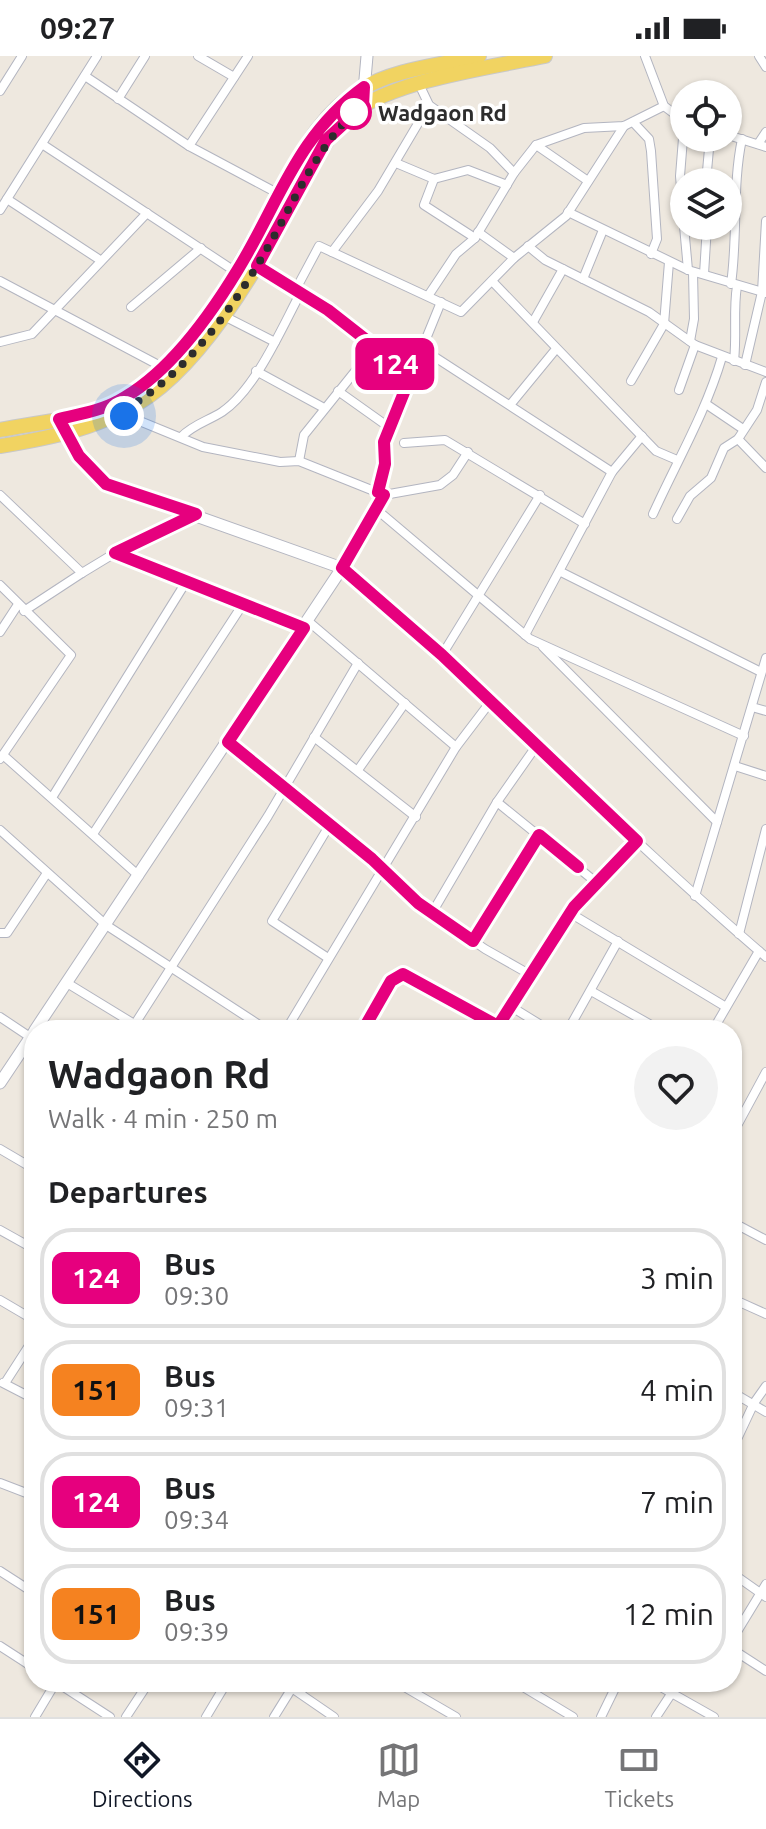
<!DOCTYPE html>
<html lang="en">
<head>
<meta charset="utf-8">
<style>
	body { margin:0; font-family:Ubuntu,sans-serif; background:#f2f2f2; color:#202124; height:100vh; display:flex; flex-direction:column; font-size:30px; white-space:nowrap }
	* { box-sizing:border-box; margin:0 }
	p { font-size:26px; color:#757577 }
	.icon { flex:none; width:44px; height:44px; fill:none; stroke:currentColor; stroke-width:2; stroke-linecap:round; stroke-linejoin:round }
	.map { position:relative; flex:1; overflow:hidden }
	.panel { position:absolute; left:24px; top:964px; width:718px; height:672px; display:flex; flex-direction:column; background:#fff; border-radius:32px; box-shadow:0 2px 6px #0004 }
	.panel>* { flex:none }
	.badge { padding:0 16px; border-radius:12px; font-size:28px; line-height:52px }
	.buttons { position:absolute; left:670px; top:24px; display:grid; gap:16px }
	.buttons a { display:grid; place-items:center; width:72px; height:72px; border-radius:50%; background:#fff; box-shadow:0 2px 6px #0004; font-size:40px }
	.you { position:absolute; width:40px; height:40px; margin:-20px; border:6px solid #fff; border-radius:50%; background:#1a73e8; box-shadow:0 0 0 12px #1a73e833 }
	.map>.badge { position:absolute; translate:-50% -50%; box-shadow:0 0 0 4px #fff }
	h2 { padding:0 24px; font-size:30px; line-height:72px }
	.round { display:grid; place-items:center; flex:none; width:84px; height:84px; border-radius:42px; background:#f2f2f2 }
	.head { display:flex; align-items:center; justify-content:space-between; height:136px; padding:0 24px }
	h1 { font-size:38px; font-weight:600; line-height:60px }
	ul { padding:0; list-style:none }
	li { display:flex; align-items:center; gap:24px; height:100px; margin:0 16px 12px; padding:0 8px; border:4px solid #e0e0e0; border-radius:32px }
	li div { flex:1 }
	li b { display:block; font-size:30px }
	li em { font-style:normal }
	li .badge { min-width:88px; font-weight:700; text-align:center }
	.status { display:flex; justify-content:space-between; align-items:center; height:56px; padding:0 40px; background:#fff; direction:ltr }
	.status svg { height:22px; fill:currentColor }
	.tabs { display:flex; justify-content:space-around; align-items:center; height:112px; border-top:2px solid #e0e0e0; background:#fff; font-size:22px; color:#757577 }
	.tabs a { display:grid; justify-items:center; gap:4px }
	.tabs .current { color:#111827 }
	.map>svg:first-child { display:block }
</style>
</head>
<body>
<div class="status"><b>09:27</b><svg viewBox="0 0 49 12"><path d="M0 12V9h3v3zM5 12V6h3v6zM10 12V3h3v9zM15 12V0h3v12zM26 1h20v11H26zM47 4h2v5h-2z"/></svg></div>
<div class="map">
<svg width="766" height="1661" viewBox="0 0 766 1661">
	<rect width="100%" height="100%" fill="#eee8df"/>
	<g fill="none" stroke-linecap="round" stroke-linejoin="round">
		<g stroke="#b3b5c0" stroke-width="10">
			<g id="minor">
				<path d="M198,0L234,21"/>
				<path d="M645,0L664,50L684,65"/>
				<path d="M759,0L766,11"/>
				<path d="M85,20L189,90L279,138"/>
				<path d="M419,28L429,49L490,92L514,117"/>
				<path d="M0,35L22,0"/>
				<path d="M118,43L145,0"/>
				<path d="M633,66L649,83L651,95L657,183L651,198"/>
				<path d="M684,70L680,120L684,168"/>
				<path d="M728,79L766,91"/>
				<path d="M42,88L236,216"/>
				<path d="M758,88L766,76"/>
				<path d="M536,89L588,125"/>
				<path d="M189,90L248,0"/>
				<path d="M396,107L434,123L468,114L507,129"/>
				<path d="M434,123L424,149L475,182"/>
				<path d="M706,126L710,82"/>
				<path d="M7,143L100,204"/>
				<path d="M0,154L97,0"/>
				<path d="M568,156L688,214L766,237"/>
				<path d="M684,170L688,214"/>
				<path d="M478,176L514,202"/>
				<path d="M528,190L545,204L649,256L695,289L766,316"/>
				<path d="M332,196L378,135L429,49"/>
				<path d="M257,210L328,254L411,319"/>
				<path d="M704,218L707,170"/>
				<path d="M583,223L603,174"/>
				<path d="M0,225L166,313"/>
				<path d="M492,225L656,395L677,404"/>
				<path d="M731,228C738,180 732,130 742,83"/>
				<path d="M296,233L319,190L461,256L514,202L566,160L624,70"/>
				<path d="M428,240L456,198L475,182L514,117L536,89L584,72L624,70L664,50"/>
				<path d="M131,251L201,192"/>
				<path d="M222,259L275,286"/>
				<path d="M533,266L563,213"/>
				<path d="M690,285L694,263L693,216"/>
				<path d="M0,286L32,278L147,157"/>
				<path d="M424,294L612,416"/>
				<path d="M734,305C737,278 733,254 737,230"/>
				<path d="M745,309L762,236L766,165"/>
				<path d="M256,315L324,352"/>
				<path d="M631,325L664,268L669,206"/>
				<path d="M679,334L695,289"/>
				<path d="M338,335L390,372"/>
				<path d="M706,348L743,373"/>
				<path d="M510,349L556,293"/>
				<path d="M120,357L203,391L280,406L299,405L384,439L440,429L453,419L468,396"/>
				<path d="M181,381C194,368 208,365 222,356C256,333 282,271 301,236"/>
				<path d="M738,383L766,412"/>
				<path d="M404,387L445,384L585,468"/>
				<path d="M299,405L304,379L373,293"/>
				<path d="M378,436L385,408L384,386L441,246"/>
				<path d="M0,439L82,517L115,497L304,572"/>
				<path d="M384,439L342,512C487,638 620,776 766,901"/>
				<path d="M376,453L530,583L744,680"/>
				<path d="M653,458C677,405 706,356 722,301"/>
				<path d="M677,463L690,440L711,422L724,392L738,383L757,354L766,326"/>
				<path d="M115,497L194,459"/>
				<path d="M561,516L761,616"/>
				<path d="M0,529L71,599L0,703"/>
				<path d="M24,555L82,517"/>
				<path d="M308,565L456,691"/>
				<path d="M0,576L17,550"/>
				<path d="M525,579L612,416L642,380"/>
				<path d="M543,591L717,766"/>
				<path d="M442,599L540,439"/>
				<path d="M752,651L766,655"/>
				<path d="M314,681L416,761"/>
				<path d="M228,686L372,803L418,847L485,893L529,918"/>
				<path d="M3,699L139,820"/>
				<path d="M735,710L766,720"/>
				<path d="M358,714L405,647"/>
				<path d="M53,740L186,526"/>
				<path d="M497,746L597,827"/>
				<path d="M0,774L106,869L267,974"/>
				<path d="M93,778L243,548"/>
				<path d="M695,840L766,602"/>
				<path d="M432,857L497,746L537,689"/>
				<path d="M570,857L726,951"/>
				<path d="M0,877H7L47,817"/>
				<path d="M739,878L766,773"/>
				<path d="M473,885L539,779"/>
				<path d="M328,902L272,865L329,770"/>
				<path d="M67,927L144,974"/>
				<path d="M591,935L660,974"/>
				<path d="M510,950L549,974"/>
				<path d="M0,961L30,981"/>
				<path d="M131,974L268,760L358,607"/>
				<path d="M286,974L456,691L491,645"/>
				<path d="M363,974L391,925L403,918L498,970"/>
				<path d="M496,974L534,909L574,851L637,785"/>
				<path d="M568,974L618,885"/>
				<path d="M713,974L759,895"/>
				<path d="M732,1079L766,1016"/>
				<path d="M0,1093L34,1113"/>
				<path d="M732,1166L766,1184"/>
				<path d="M0,1174L34,1193"/>
				<path d="M0,1244L34,1264"/>
				<path d="M735,1244L766,1258"/>
				<path d="M3,1327L34,1343"/>
				<path d="M5,1327L34,1282"/>
				<path d="M732,1336L766,1356"/>
				<path d="M732,1394L754,1347L766,1330"/>
				<path d="M0,1427L34,1440"/>
				<path d="M0,1515L34,1537"/>
				<path d="M732,1517L766,1541"/>
				<path d="M732,1584L766,1528"/>
				<path d="M0,1590L34,1612"/>
				<path d="M732,1593L766,1615"/>
				<path d="M56,1626L110,1661"/>
				<path d="M283,1626L334,1661"/>
				<path d="M396,1626L456,1661"/>
				<path d="M515,1626L573,1661"/>
				<path d="M652,1626L714,1661"/>
				<path d="M300,1637L308,1626"/>
				<path d="M35,1661L56,1626"/>
				<path d="M126,1661L149,1626"/>
				<path d="M206,1661L227,1626"/>
				<path d="M274,1661L292,1632"/>
				<path d="M601,1661L618,1626"/>
				<path d="M656,1661L679,1626"/>
			</g>
		</g>
		<g stroke="#b3b5c0" stroke-width="13">
			<g id="tertiary">
				<path d="M364,35L367,0"/>
				<path d="M35,974L342,512L106,428C87,408 68,390 59,363"/>
				<path d="M0,1027L34,976"/>
			</g>
		</g>
		<g stroke="#c8c8c8" stroke-width="16">
			<g id="primary">
				<path d="M0,374C35,367 74,364 107,350C186,317 241,207 280,136C302,96 321,57 362,33C394,13 442,9 479,0"/>
				<path d="M0,390C51,382 105,371 149,340C201,303 250,224 281,167C302,129 319,84 354,56C396,24 492,11 545,0"/>
			</g>
		</g>
		<use href="#minor" stroke="#fff" stroke-width="8"/>
		<use href="#tertiary" stroke="#fff" stroke-width="11"/>
		<use href="#primary" stroke="#f1d361" stroke-width="14"/>
	</g>
	<g fill="none" stroke-linecap="round" stroke-linejoin="round">
		<g stroke="#fff" stroke-width="18">
			<path id="line" d="M363,974L391,925L403,918L498,970L574,851L637,785L442,599L342,512L384,439L378,436L385,408L384,386L411,319L328,254L257,210L326,84L363,50L364,31C296,80 279,147 237,215C209,261 166,320 118,345C100,355 79,358 59,363L79,400L106,428L196,458L115,497L304,572L228,686L372,803L418,847L473,885L539,779L578,811"/>
		</g>
		<use href="#line" stroke="#e6007e" stroke-width="12"/>
		<path stroke="#2d2d2d" stroke-width="8" stroke-dasharray="0 14.4" d="M124,360L119,357C186,320 235,250 272,184C297,139 317,93 354,56"/>
	</g>
	<circle fill="#fff" stroke="#e6007e" stroke-width="4" cx="354" cy="56" r="16"/>
	<g text-anchor="middle" dominant-baseline="central" stroke-width="7" stroke-linejoin="round" paint-order="stroke">
		<g font-size="22" font-weight="bold" fill="#2d2d2d" stroke="#fff" text-anchor="start">
			<text x="378" y="56">Wadgaon Rd</text>
		</g>
	</g>
</svg>
<div class="buttons">
<a><svg class="icon" aria-label="locate" viewBox="0 0 24 24"><circle cx="12" cy="12" r="6"/><path d="M12 2v4M12 18v4M2 12h4M18 12h4"/></svg></a>
<a><svg class="icon" aria-label="layers" viewBox="0 0 24 24"><path d="M12 4l9 5-9 5-9-5zM3 14l9 5 9-5"/></svg></a>
</div>
<div class="you" style="left:124px;top:360px"></div>
<b class="badge" style="left:395px;top:308px;background:#e6007e;color:#fff">124</b>
<section class="panel">
<div class="head"><div><h1>Wadgaon Rd</h1><p>Walk · 4 min · 250 m</p></div><a class="round"><svg class="icon" aria-label="heart" viewBox="0 0 24 24"><path d="M12 20l-8-8c-3-5 5-10 8-4 3-6 11-1 8 4z"/></svg></a></div>
<h2>Departures</h2>
<ul>
<li><span class="badge" style="background:#e6007e;color:#fff">124</span><div><b>Bus</b><p>09:30</p></div><em>3 min</em></li>
<li><span class="badge" style="background:#f58220;color:#111">151</span><div><b>Bus</b><p>09:31</p></div><em>4 min</em></li>
<li><span class="badge" style="background:#e6007e;color:#fff">124</span><div><b>Bus</b><p>09:34</p></div><em>7 min</em></li>
<li><span class="badge" style="background:#f58220;color:#111">151</span><div><b>Bus</b><p>09:39</p></div><em>12 min</em></li>
</ul>
</section>
</div>
<nav class="tabs">
<a class="current"><svg class="icon" aria-label="directions" viewBox="0 0 24 24"><path d="M12 3l9 9-9 9-9-9zM9 14v-3h6M13 9l2 2-2 2"/></svg>Directions</a>
<a><svg class="icon" aria-label="map" viewBox="0 0 24 24"><path d="M3 6l6-2 6 2 6-2v14l-6 2-6-2-6 2zM9 4v14M15 6v14"/></svg>Map</a>
<a><svg class="icon" aria-label="tickets" viewBox="0 0 24 24"><path d="M3 7h18v10H3zM15 7v10"/></svg>Tickets</a>
</nav>
</body>
</html>
